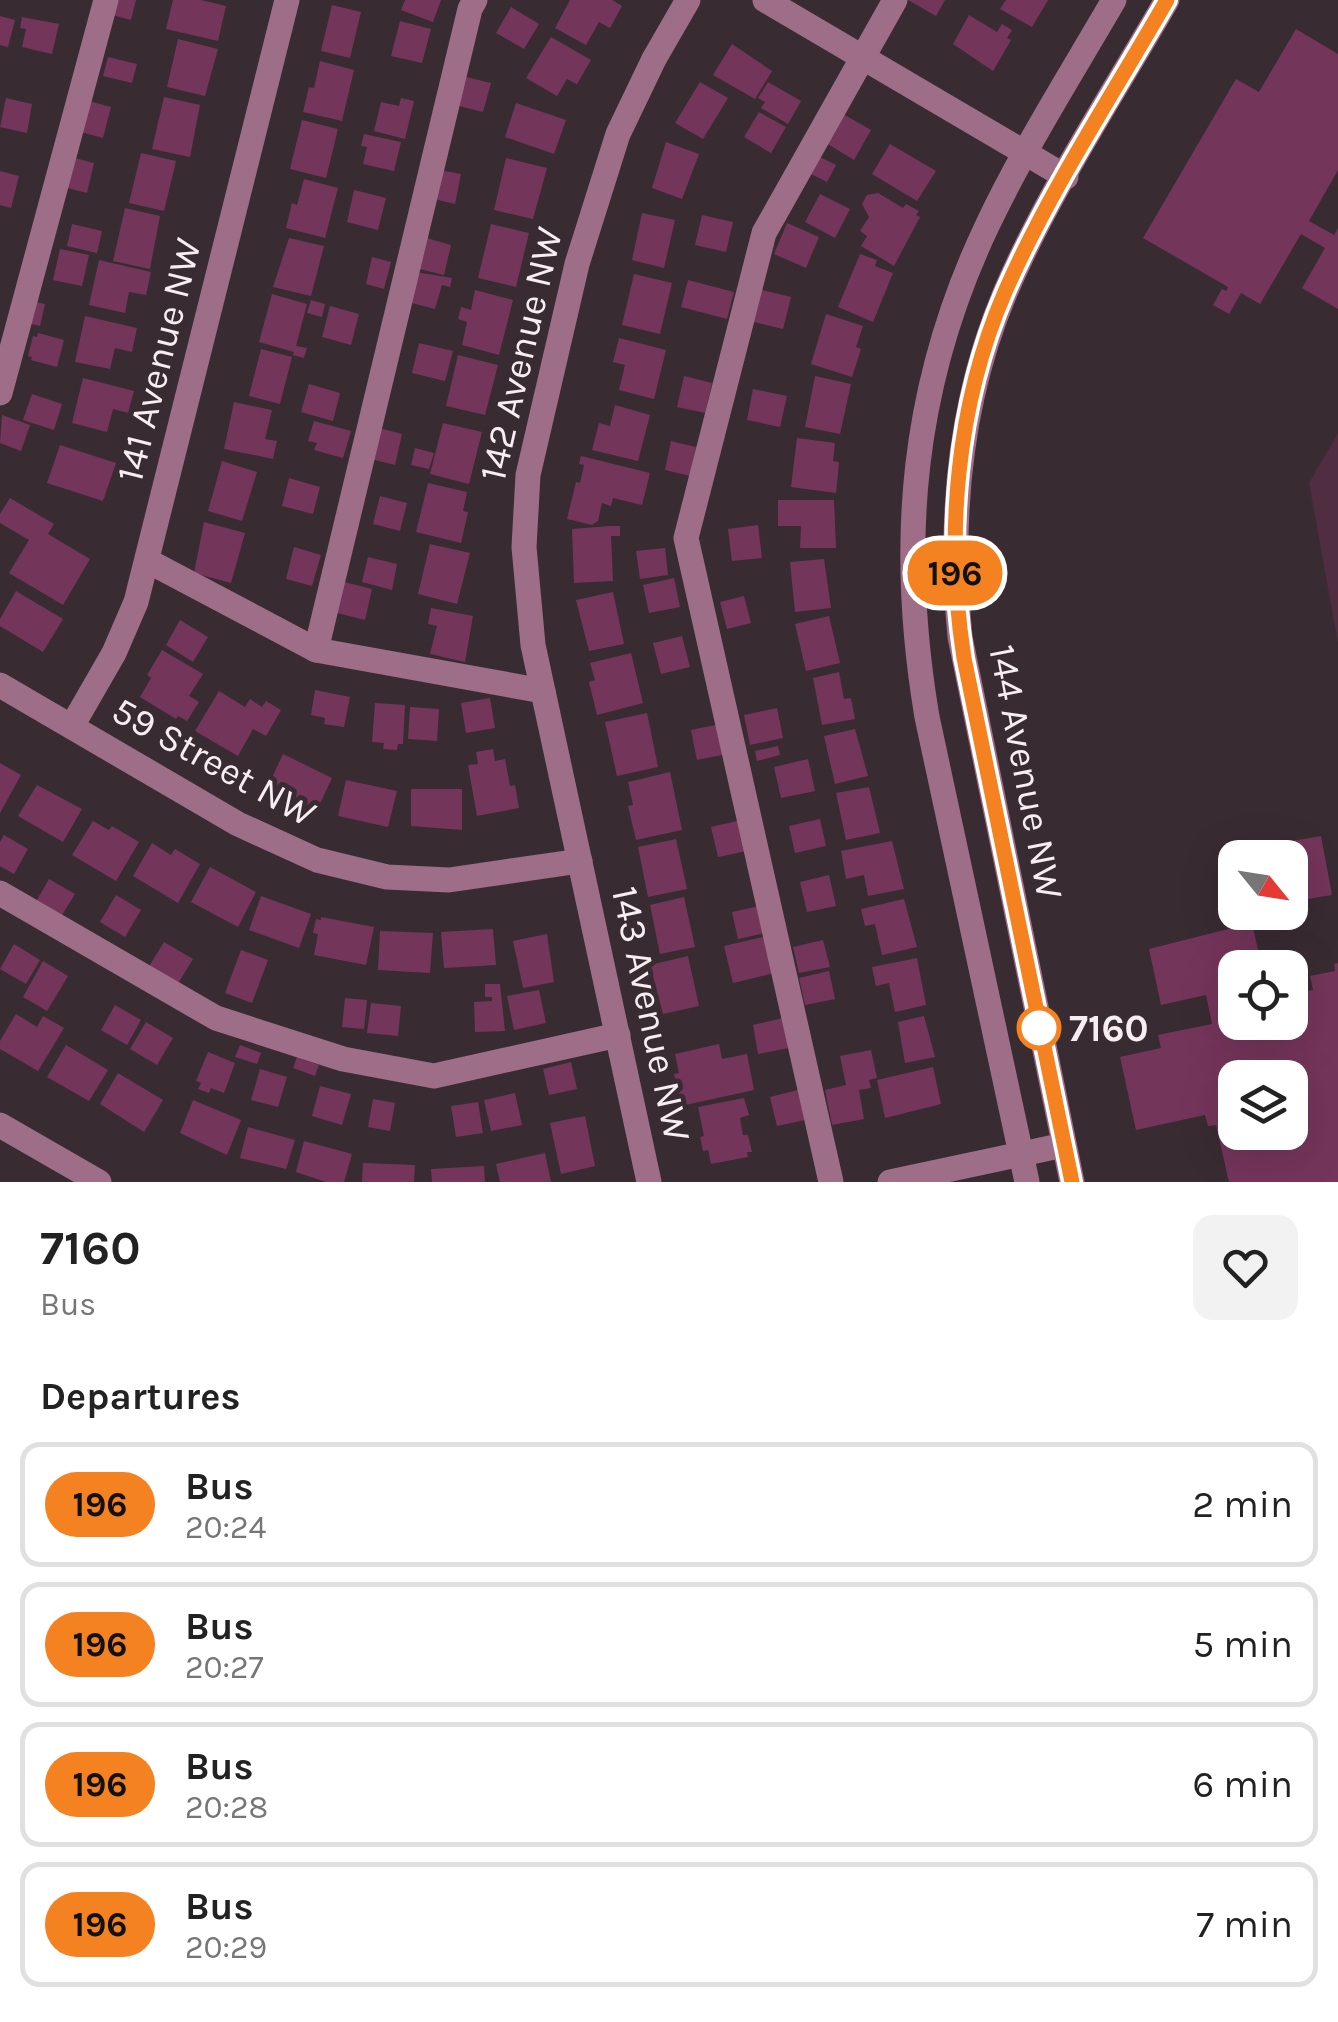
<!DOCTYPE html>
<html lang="en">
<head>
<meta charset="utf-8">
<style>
	body { margin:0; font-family:Karla,sans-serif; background:#f2f2f2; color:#222; height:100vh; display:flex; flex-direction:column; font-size:38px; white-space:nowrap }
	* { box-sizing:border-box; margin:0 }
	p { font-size:32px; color:#767676 }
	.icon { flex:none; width:55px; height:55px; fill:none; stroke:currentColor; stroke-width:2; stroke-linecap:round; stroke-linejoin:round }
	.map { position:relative; height:1182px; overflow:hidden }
	.drawer { display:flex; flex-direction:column; background:#fff; flex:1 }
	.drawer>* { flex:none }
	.badge { padding:0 20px; border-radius:32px; font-size:35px; line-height:65px }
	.needle { width:65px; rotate:120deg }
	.controls { position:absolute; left:1218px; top:840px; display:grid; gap:20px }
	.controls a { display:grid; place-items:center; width:90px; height:90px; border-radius:20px; background:#fff; box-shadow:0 10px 40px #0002; font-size:50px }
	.map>.badge { position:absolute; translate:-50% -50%; box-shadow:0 0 0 5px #fff }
	h2 { padding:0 40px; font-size:38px; line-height:90px }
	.round { display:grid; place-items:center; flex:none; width:105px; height:105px; border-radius:20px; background:#f2f2f2 }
	.summary { display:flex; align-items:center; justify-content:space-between; height:170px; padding:0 40px }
	h1 { font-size:48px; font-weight:700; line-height:75px }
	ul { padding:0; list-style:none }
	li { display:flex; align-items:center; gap:30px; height:125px; margin:0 20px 15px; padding:0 20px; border:5px solid #e0e0e0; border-radius:20px }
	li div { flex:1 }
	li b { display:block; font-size:38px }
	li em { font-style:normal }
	li .badge { min-width:110px; font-weight:700; text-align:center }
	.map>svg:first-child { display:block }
</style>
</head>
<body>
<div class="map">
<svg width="1338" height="1182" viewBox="0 0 1338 1182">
	<rect width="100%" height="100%" fill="#392b32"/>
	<path fill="#512d41" d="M1338,433V643L1309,483Z"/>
	<g fill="#74355a" fill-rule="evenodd">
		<path d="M112,0H136L131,20L108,14Z"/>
		<path d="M173,0H201L226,6L218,41L166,29Z"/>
		<path d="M405,0H441L433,22L401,10Z"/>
		<path d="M570,0H612L622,6L610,28L599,22L586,45L555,28Z"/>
		<path d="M908,0H945L936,16Z"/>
		<path d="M1006,0H1048L1032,27L1000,9Z"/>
		<path d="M332,5L361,12L350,58L321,51Z"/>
		<path d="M511,7L539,24L524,49L496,33Z"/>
		<path d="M969,15L997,32L1002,24L1012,30L1007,38L1011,40L993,71L953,44Z"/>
		<path d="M0,16L15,20L8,47L0,45Z"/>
		<path d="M22,17L59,24L52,54L22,47L26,29L20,28Z"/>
		<path d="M400,21L431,29L422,63L391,56Z"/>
		<path d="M1296,29L1338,54V170L1309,221L1334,235L1338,228V309L1302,288L1325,248L1301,234L1260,304L1241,293L1229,314L1213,305L1222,289L1226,291L1228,287L1143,238L1236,79L1259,92Z"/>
		<path d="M551,37L591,60L577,84L567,79L557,96L526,78Z"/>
		<path d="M178,39L218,49L205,96L167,87Z"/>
		<path d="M732,44L772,71L755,99L713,75Z"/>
		<path d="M108,57L137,64L132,83L103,76Z"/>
		<path d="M320,61L354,70L342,121L303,112L309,87L314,88Z"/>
		<path d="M462,76L491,83L483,112L455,105Z"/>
		<path d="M700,82L728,98L703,139L675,123Z"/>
		<path d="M768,82L801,101L788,124L761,108L765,102L758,98Z"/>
		<path d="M164,97L200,105L190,157L152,149Z"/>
		<path d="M6,98L32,104L27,133L0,127Z"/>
		<path d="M401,98L414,101L405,139L374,131L381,102L399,106Z"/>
		<path d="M82,99L111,107L103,138L73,130Z"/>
		<path d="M516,103L566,120L554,154L505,137Z"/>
		<path d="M759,112L786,127L771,153L744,137Z"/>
		<path d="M843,114L871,130L854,160L826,143Z"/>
		<path d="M302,120L338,129L326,178L290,169Z"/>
		<path d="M364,134L401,142L394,171L363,164L367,147L361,146Z"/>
		<path d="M666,142L699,154L682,199L652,188Z"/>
		<path d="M890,144L936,171L917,201L872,174Z"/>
		<path d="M141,153L176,161L164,211L129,203Z"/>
		<path d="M67,156L94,163L87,193L60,186Z"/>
		<path d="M818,156L836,165L827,182L809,173Z"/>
		<path d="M506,158L547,168L533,219L494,210Z"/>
		<path d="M440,170L461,174L455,204L434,199Z"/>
		<path d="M0,171L19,176L11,208L0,205Z"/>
		<path d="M304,179L338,188L325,238L286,228L292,203L297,205Z"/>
		<path d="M354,190L386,198L378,230L347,222Z"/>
		<path d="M878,193L903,208L906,204L919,211L916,215L920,217L894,266L861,246L867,236L860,231L869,217L862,204L867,195Z"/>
		<path d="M820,194L850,209L835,238L805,222Z"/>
		<path d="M125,208L160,216L150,269L113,261Z"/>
		<path d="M642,213L675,220L664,268L632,260Z"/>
		<path d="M702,215L733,222L726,252L695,245Z"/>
		<path d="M787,223L819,237L806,268L774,254Z"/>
		<path d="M72,224L102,231L97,253L67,246Z"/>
		<path d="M491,224L529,233L516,287L478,278Z"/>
		<path d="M423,237L451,245L444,275L415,268Z"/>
		<path d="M289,238L324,246L311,296L273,287Z"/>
		<path d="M60,249L89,255L82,286L53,280Z"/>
		<path d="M860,254L877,260L875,266L893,273L873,322L838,307Z"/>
		<path d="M372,257L391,262L384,289L366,284Z"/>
		<path d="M99,260L151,272L146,295L129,292L125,313L89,305Z"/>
		<path d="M416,272L452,278L450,287L442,285L435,309L408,302Z"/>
		<path d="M634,274L672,283L660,334L622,325Z"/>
		<path d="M688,280L734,292L727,319L681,307Z"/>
		<path d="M475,290L513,300L499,355L462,345L467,322L458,319L461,307L471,310Z"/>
		<path d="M762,290L791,297L783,329L754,322Z"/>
		<path d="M272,294L307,304L296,346L307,348L304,358L293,355L294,352L259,342Z"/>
		<path d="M311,300L325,304L322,317L307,313Z"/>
		<path d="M32,301L45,304L40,326L27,323Z"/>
		<path d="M330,306L359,314L351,345L322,337Z"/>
		<path d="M826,314L863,326L856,347L861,349L852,377L811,364Z"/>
		<path d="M85,316L137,328L132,352L115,348L110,369L75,362Z"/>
		<path d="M38,333L64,340L57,367L31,360L32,357L28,356L33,336L37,337Z"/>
		<path d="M619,338L666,350L654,399L619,390L625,365L613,362Z"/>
		<path d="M419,343L453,351L445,381L412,373Z"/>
		<path d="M261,349L292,357L280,404L249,396Z"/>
		<path d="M458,355L498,365L485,415L446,406Z"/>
		<path d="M684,376L712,383L705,413L677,407Z"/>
		<path d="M815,376L851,384L840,434L805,427Z"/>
		<path d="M83,378L134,391L128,413L113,409L107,432L72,423Z"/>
		<path d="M309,384L340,393L333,421L301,412Z"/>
		<path d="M753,389L787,396L780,427L747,420Z"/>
		<path d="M32,394L62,404L54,430L23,420Z"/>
		<path d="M234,402L272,410L265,439L277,441L273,459L224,449Z"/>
		<path d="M615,405L650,415L638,461L592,450L599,423L610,426Z"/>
		<path d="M2,415L30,425L21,451L0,443Z"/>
		<path d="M314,421L351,431L343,458L314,450L317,443L308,441Z"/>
		<path d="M443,423L482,432L469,484L430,474Z"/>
		<path d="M379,428L402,434L395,465L371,459Z"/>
		<path d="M797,438L835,443L833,461L839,462L836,493L791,487Z"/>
		<path d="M671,441L696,447L690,476L665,470Z"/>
		<path d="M60,445L116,463L103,501L47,483Z"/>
		<path d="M415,448L434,453L429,469L411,465Z"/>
		<path d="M581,456L650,473L642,505L613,498L611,506L602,503L598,521L592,525L567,519L576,482L580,483L584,465L579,464Z"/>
		<path d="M222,461L257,472L242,521L208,511Z"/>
		<path d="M289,478L320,487L313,514L282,506Z"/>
		<path d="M428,483L467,492L463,511L468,512L461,543L416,532Z"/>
		<path d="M380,496L407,503L400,531L373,524Z"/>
		<path d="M10,498L54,524L48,534L90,559L63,605L9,573L29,540L0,523V514Z"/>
		<path d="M778,500H834L836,548H800L801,526H778Z"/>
		<path d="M204,522L245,533L231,583L194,573Z"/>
		<path d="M758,525L762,558L732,561L728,529Z"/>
		<path d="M610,526H620V536H611L613,581L574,583L572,529Z"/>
		<path d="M430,544L470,553L457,604L418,594Z"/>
		<path d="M294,547L321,555L312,586L286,579Z"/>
		<path d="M665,548L668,575L640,579L636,551Z"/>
		<path d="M368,557L397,564L392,590L362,582Z"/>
		<path d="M824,559L831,608L795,612L790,562Z"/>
		<path d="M674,578L680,607L649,613L643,585Z"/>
		<path d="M340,581L372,589L365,620L333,612Z"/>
		<path d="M16,591L63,619L43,652L0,626V619Z"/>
		<path d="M613,592L624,644L589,651L576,600Z"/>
		<path d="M744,596L751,623L727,629L720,602Z"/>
		<path d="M431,608L473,616L465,662L430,654L437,626L428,624Z"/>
		<path d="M829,616L840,663L806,671L795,624Z"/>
		<path d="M180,620L208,637L193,662L166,645Z"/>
		<path d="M682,636L690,667L661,674L653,643Z"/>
		<path d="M162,650L203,674L189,696L199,702L187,721L178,716L176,719L140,697L151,678L147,675Z"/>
		<path d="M631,653L643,703L597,715L589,682L595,680L590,663Z"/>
		<path d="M839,672L844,699L851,698L855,719L822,725L813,678Z"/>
		<path d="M315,690L350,697L344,727L324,724L325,718L311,715Z"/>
		<path d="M219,691L245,707L250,699L262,707L266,701L281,710L266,736L253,729L238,756L195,731Z"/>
		<path d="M490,698L495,728L466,733L461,703Z"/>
		<path d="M375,703L405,705L403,744H398L397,750L383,749L384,743L372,742Z"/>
		<path d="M410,707L439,709L437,741L408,739Z"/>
		<path d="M777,708L783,738L750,745L744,715Z"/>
		<path d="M647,713L658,767L617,776L605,722Z"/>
		<path d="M721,724L727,754L697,760L691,730Z"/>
		<path d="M855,729L868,776L835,784L824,736Z"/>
		<path d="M778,746L780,755L757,761L755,751Z"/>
		<path d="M493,749L495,761L505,759L510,786L515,785L519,808L477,816L468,765L478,764L476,752Z"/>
		<path d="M283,754L332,778L317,810L268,786Z"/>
		<path d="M808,759L815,791L781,798L774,767Z"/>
		<path d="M0,763L21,775L0,813Z"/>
		<path d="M670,772L682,830L636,840L628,806L633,805L628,782Z"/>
		<path d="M346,780L397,791L388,827L338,816Z"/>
		<path d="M37,785L82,809L63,842L18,816Z"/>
		<path d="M869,787L880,833L846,840L836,793Z"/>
		<path d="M411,789H462V830L411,826Z"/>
		<path d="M820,819L826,846L795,853L789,826Z"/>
		<path d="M741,820L747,851L718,857L711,827Z"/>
		<path d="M93,821L109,830L112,826L139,842L116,881L72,855Z"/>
		<path d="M4,835L28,849L14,874L0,866V842Z"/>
		<path d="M1321,836L1332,895L1290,902V858H1265L1263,846Z"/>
		<path d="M676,839L687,889L648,897L638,847Z"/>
		<path d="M892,841L904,889L868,896L864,875L846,879L841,851Z"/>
		<path d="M152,843L171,855L175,849L200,864L178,903L133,876Z"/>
		<path d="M210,867L256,892L238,927L191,902Z"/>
		<path d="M829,875L836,906L807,912L800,882Z"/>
		<path d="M49,879L75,894L59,920L34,905Z"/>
		<path d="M116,895L141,910L125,937L100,922Z"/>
		<path d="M261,896L311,914L299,948L249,930Z"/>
		<path d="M684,897L695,947L660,954L650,905Z"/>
		<path d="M904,899L917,947L882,955L875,924L865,926L861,909Z"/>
		<path d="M759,906L765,933L738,939L732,912Z"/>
		<path d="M321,917L374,927L366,965L314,955L318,934L313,933L316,919L321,920Z"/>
		<path d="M1252,923L1262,968H1235V990L1223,992L1226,1009L1235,1007V1022H1290V995L1313,990L1310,976L1335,971L1334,964L1338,963V1182H1229L1216,1125L1208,1126L1205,1115L1136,1130L1120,1057L1161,1048L1158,1035L1212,1024L1206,995L1161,1005L1149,949ZM1235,1078H1290V1132H1235Z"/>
		<path d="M493,929L496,965L444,968L441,932Z"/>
		<path d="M380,931L433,933L430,973L378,970Z"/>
		<path d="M547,934L554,982L523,988L513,941Z"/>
		<path d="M767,936L775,973L733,983L724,946Z"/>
		<path d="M823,940L830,967L799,973L793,947Z"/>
		<path d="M164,942L193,959L177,985L148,968Z"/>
		<path d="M14,944L40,960L26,984L0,969Z"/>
		<path d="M241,950L268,960L252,1003L225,993Z"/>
		<path d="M688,956L699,1006L663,1014L650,965Z"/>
		<path d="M917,958L926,1005L895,1012L889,983L876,986L872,967Z"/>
		<path d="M43,961L68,976L47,1011L23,997Z"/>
		<path d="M829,971L835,999L805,1005L799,978Z"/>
		<path d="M485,984H500L505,1031L475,1032L474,1002L492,1001V997H485Z"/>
		<path d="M539,990L546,1023L514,1030L507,996Z"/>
		<path d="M345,998L367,1000L364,1029L342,1027Z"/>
		<path d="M371,1003L401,1006L398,1036L367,1033Z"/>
		<path d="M115,1005L141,1020L127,1045L101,1030Z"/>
		<path d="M16,1014L37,1027L43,1016L64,1028L38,1071L0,1049V1041Z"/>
		<path d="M924,1016L935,1057L905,1063L898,1022Z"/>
		<path d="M783,1018L789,1048L758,1054L753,1025Z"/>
		<path d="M146,1022L173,1038L157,1065L130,1049Z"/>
		<path d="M719,1044L722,1059L747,1054L754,1090L681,1106L674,1074L679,1073L675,1054Z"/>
		<path d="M66,1045L108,1070L89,1101L47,1077Z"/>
		<path d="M240,1045L261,1053L257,1064L235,1057Z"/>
		<path d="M871,1050L877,1078L869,1080L871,1088L859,1090L864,1119L832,1125L825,1090L846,1085L840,1056Z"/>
		<path d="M208,1052L235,1063L224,1093L211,1088L209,1093L198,1089L201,1083L196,1081Z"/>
		<path d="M297,1057L319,1065L315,1076L293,1068Z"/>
		<path d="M571,1062L577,1089L549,1095L543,1069Z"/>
		<path d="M933,1067L941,1104L885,1118L877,1080Z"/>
		<path d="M260,1069L287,1077L278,1107L251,1100Z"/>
		<path d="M118,1073L163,1100L144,1132L100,1104Z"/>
		<path d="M320,1086L351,1094L342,1125L312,1116Z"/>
		<path d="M798,1090L805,1120L777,1126L770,1097Z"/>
		<path d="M515,1093L522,1125L491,1131L484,1100Z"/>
		<path d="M744,1098L749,1115L740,1118L743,1135H748L752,1152H747L748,1157L711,1164L708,1150L703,1151L700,1137L704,1136L698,1107Z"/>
		<path d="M373,1099L395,1103L390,1131L368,1127Z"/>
		<path d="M193,1100L241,1120L227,1155L180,1133Z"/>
		<path d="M478,1102L483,1133L456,1137L451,1106Z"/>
		<path d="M585,1116L595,1166L561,1174L550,1123Z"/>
		<path d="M248,1127L295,1140L286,1169L240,1158Z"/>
		<path d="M304,1141L352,1154L344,1182H326L296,1172Z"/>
		<path d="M545,1153L551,1182H500L496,1164Z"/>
		<path d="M363,1163L415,1165L414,1182H362Z"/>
		<path d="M484,1166L485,1182H432L431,1169Z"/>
	</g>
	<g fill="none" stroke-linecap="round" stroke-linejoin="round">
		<g stroke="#9e6d87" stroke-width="25">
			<path d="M475,0L470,9L316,650L543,691"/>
			<path d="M765,0L1066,177"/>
			<path d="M0,393L106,0"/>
			<path d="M148,561L316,650"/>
			<path d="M0,685L238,824L317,860L387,877L449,880L580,861"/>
			<path d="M72,726L114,653L136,602L287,0"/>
			<path d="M0,893L216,1018L343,1059L434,1076L618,1035"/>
			<path d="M0,1125L99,1182"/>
			<path d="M649,1182L533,645L524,547L528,475L577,264L618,134L654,59L688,0"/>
			<path d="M831,1182L686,538L764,233L895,0"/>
			<path d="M890,1182L1064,1145"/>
			<path d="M1027,1182L927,717C898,544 911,386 987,226C1024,148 1071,74 1114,0"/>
			<path d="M1072,1182L960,637C949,521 959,402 1005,293C1047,194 1113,94 1167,0"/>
		</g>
	</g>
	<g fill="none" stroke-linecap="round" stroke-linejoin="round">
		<g stroke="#fff" stroke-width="22">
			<path id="line" d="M1072,1182L964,658C945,538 956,405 1005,292C1049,191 1112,96 1167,0"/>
		</g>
		<use href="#line" stroke="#f58220" stroke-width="15"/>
	</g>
	<circle fill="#fff" stroke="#f58220" stroke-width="5" cx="1039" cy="1028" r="20"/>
	<g text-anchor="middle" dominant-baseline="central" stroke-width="10" stroke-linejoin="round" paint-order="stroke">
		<g font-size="38" fill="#f7eef2" stroke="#392b32">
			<text transform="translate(521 354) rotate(-77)">142 Avenue NW</text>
			<text transform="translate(159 360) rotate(-76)">141 Avenue NW</text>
			<text transform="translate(214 762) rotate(29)">59 Street NW</text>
			<text transform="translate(1026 772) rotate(79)">144 Avenue NW</text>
			<text transform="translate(651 1014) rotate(78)">143 Avenue NW</text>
		</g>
		<g font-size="38" font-weight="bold" fill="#f7eef2" stroke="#392b32" text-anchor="start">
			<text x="1069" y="1028">7160</text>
		</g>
	</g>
</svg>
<div class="controls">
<a><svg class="needle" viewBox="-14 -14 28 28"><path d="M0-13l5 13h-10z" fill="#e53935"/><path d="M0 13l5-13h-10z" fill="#767676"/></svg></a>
<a><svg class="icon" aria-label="locate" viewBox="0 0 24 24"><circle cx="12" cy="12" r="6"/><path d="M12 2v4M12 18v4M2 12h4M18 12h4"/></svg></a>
<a><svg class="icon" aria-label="layers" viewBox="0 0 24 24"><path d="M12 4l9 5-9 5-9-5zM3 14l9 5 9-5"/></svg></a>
</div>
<b class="badge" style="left:955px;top:573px;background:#f58220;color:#111">196</b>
</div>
<section class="drawer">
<div class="summary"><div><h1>7160</h1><p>Bus</p></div><a class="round"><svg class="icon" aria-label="heart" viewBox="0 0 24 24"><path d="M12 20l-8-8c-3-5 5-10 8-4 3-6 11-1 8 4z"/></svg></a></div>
<h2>Departures</h2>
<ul>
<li><span class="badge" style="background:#f58220;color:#111">196</span><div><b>Bus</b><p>20:24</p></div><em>2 min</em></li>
<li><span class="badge" style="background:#f58220;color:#111">196</span><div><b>Bus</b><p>20:27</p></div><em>5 min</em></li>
<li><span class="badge" style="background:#f58220;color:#111">196</span><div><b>Bus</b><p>20:28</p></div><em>6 min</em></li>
<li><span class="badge" style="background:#f58220;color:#111">196</span><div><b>Bus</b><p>20:29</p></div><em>7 min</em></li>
</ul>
</section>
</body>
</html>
